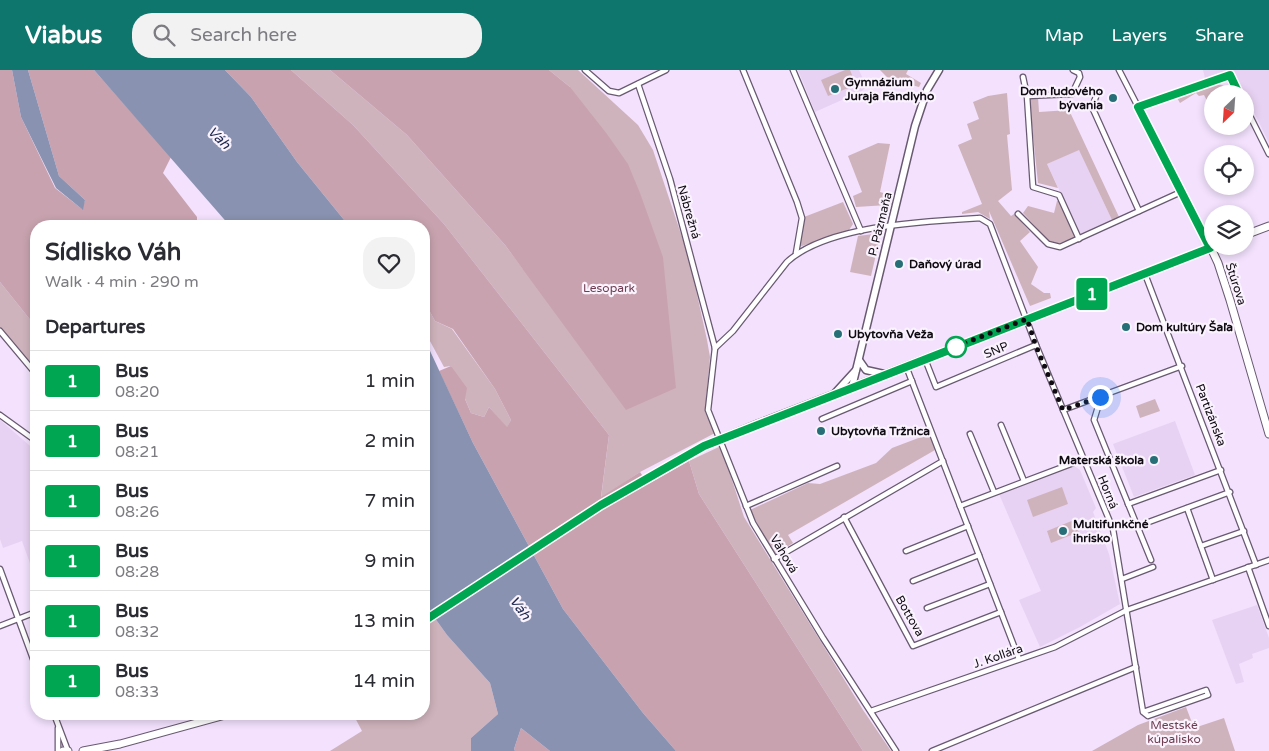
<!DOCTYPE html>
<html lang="en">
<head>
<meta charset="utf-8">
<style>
	body { margin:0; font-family:"Varela Round",sans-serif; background:#f2f2f3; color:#2b2b33; height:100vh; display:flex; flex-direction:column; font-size:19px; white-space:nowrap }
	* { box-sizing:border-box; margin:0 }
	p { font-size:16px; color:#7c7c81 }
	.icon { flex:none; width:28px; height:28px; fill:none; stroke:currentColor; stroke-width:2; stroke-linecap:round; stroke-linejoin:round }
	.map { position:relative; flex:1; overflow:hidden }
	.sheet { position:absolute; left:30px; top:150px; width:400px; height:500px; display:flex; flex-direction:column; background:#fff; border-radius:20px; box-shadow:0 2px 8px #0003 }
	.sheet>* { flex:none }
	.badge { padding:0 10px; border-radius:4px; font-size:18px; line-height:32px }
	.needle { width:32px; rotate:205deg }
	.fabs { position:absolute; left:1204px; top:15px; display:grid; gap:10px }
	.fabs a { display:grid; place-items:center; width:50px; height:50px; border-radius:50%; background:#fff; box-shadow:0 2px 8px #0003; font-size:25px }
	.you { position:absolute; width:25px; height:25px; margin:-12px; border:4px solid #fff; border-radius:50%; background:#1a73e8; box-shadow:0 0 0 8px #1a73e833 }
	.map>.badge { position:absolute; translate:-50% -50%; box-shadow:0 0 0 2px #fff }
	h2 { padding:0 15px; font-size:19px; line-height:45px }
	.round { display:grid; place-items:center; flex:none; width:52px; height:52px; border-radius:20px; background:#f2f2f3 }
	.overview { display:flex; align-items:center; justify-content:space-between; height:85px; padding:0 15px }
	h1 { font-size:24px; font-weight:800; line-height:38px }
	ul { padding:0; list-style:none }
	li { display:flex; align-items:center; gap:15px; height:60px; padding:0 15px; border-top:1px solid #e1e1e2 }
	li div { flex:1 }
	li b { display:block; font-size:19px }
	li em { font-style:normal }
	li .badge { min-width:55px; font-weight:700; text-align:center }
	header { display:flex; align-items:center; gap:30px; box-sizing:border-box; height:70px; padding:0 25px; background:#0f766e; color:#fff }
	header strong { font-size:24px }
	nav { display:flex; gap:28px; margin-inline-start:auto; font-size:18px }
	.search { width:350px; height:45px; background:#f2f2f3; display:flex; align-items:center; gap:12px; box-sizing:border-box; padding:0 18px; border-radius:20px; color:#7c7c81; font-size:19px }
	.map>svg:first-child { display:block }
</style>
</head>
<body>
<header>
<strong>Viabus</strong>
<div class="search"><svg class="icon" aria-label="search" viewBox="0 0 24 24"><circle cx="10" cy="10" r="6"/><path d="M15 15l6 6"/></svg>Search here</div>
<nav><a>Map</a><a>Layers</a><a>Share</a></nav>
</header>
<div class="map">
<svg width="1269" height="681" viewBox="0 0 1269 681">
	<rect width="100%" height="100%" fill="#f3e1fd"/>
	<g fill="#e8d2f3">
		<path d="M798,0H859L866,16L862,21L815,42Z"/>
		<path d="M1203,0H1269V73L1245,24L1231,2L1205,8Z"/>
		<path d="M1079,79L1112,150L1080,164L1047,94Z"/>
		<path d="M0,350L36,381V510L22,471L3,478L0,469Z"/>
		<path d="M1175,351L1195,405L1134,427L1113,374Z"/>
		<path d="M1073,395L1080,400L1096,438L1093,442L1109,484L1120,534L1080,557L1040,577L1019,530L1041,521L999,424Z"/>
		<path d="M1257,535L1269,568V578L1252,584L1253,588L1239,594L1244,612L1236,614L1212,550Z"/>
	</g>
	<g fill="#cfb3bc">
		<path d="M291,0H330L407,65L505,175L523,199L570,17L549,0H578L638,55L653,80L689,188L707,270L710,287L705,342L715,363L640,402L601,428L609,365L444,154L353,55Z"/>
		<path d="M845,0H850L856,15L828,26L821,10Z"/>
		<path d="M880,0H908L906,4L921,13L919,17L889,9Z"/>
		<path d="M1218,14L1227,17L1232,24H1212V40L1204,25L1199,26L1196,23L1180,33L1176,26L1206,15L1207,18Z"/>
		<path d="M1007,23L1010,64L1007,65L1012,120L998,131L1011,146L1014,144L1030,162L1020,171L1038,197L1031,214L1044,223H1050L1051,228L1030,236L989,141L990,149L978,142L962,144V142L982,134L958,75L972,69L967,54L979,49L973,32L988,26Z"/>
		<path d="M1029,27H1038L1039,42L1069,40L1119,147L1112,150L1079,80L1047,94L1058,118L1038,113Z"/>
		<path d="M878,73L890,74L880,122L890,125L887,135L856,137L853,126L862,122L848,86Z"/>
		<path d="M1057,131H1060L1077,167L1057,174L1050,172L1023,143L1028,136L1054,143Z"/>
		<path d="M843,132L853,154L849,160L799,177L804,147Z"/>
		<path d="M881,163L871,206L850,202L858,166Z"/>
		<path d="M0,212L36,257V303L0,262Z"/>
		<path d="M424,231L435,251L452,259L495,319L511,350L507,358L489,337L484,347L471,343L451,296L444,297L424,260Z"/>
		<path d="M1155,329L1160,341L1140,348L1136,336Z"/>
		<path d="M929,364L935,380L788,465L793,473L774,485L750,440L808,413L820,414L876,393L892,378Z"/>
		<path d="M721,376L744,447L863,640L891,681H863L699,424L689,391Z"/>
		<path d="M1062,417L1068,434L1033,447L1027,430Z"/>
		<path d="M1074,450L1079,462L1051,473L1047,461Z"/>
		<path d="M424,533L447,565L490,613L498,644L471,668V681H330L362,661L353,644H424V561L427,558L424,554Z"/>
		<path d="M1186,637L1194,658L1224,648L1235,681H1092L1138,655Z"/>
	</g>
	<g fill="#c8a3af">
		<path d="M0,0H12L21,47L55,118L82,139L85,130L59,106L28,0H94L171,87L163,103L197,147V156H36V257L0,212Z"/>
		<path d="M225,0H291L353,55L444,154L609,365L601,427L640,402L648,414L689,391L699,424L863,681H676L643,643L563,539L473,373L439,301L451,296L467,318L465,329L471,343L484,347L489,337L507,357L511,350L495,319L453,259L435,251L424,231V156H349L297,92L251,27Z"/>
		<path d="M330,0H549L570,17L607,64L628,94L640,123L663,187L676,318L626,340L505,175L407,65Z"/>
		<path d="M521,658L550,681H515L514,679Z"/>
	</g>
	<g fill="#8993b1">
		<path d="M12,0H28L59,106L85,130L83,140L56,118L21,47Z"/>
		<path d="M94,0H225L251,27L297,92L349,156H230Z"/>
		<path d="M424,268L473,373L563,539L643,643L676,681H550L521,658L514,679L515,681H471V668L498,644L490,613L447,565L424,533Z"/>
	</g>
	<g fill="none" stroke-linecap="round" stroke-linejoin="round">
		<g stroke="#685970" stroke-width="7">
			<g id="minor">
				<path d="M585,0L609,21L619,23L666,0"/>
				<path d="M743,0L797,132L802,148L796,183"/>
				<path d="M793,0L861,161"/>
				<path d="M1119,0L1211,178"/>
				<path d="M1023,7L1027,26L1033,117L1059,125L1079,169"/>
				<path d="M638,14L670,109L715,278L708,340L753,453L823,568L896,681"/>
				<path d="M1097,24L1092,37L1139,141"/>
				<path d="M1027,26L1072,24L1080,7L1079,3L1073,0"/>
				<path d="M1245,36L1269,84"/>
				<path d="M1138,37L1230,5L1239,24"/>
				<path d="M1018,144L1048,174L1060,177L1181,122"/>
				<path d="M1145,204L1256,495"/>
				<path d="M0,261L36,304"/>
				<path d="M715,278L733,261L787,192C827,155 927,151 980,148L990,154L1036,275L1113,459L1143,642L1148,646L1208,625L1206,620L1143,642"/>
				<path d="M925,289L936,317L1036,275"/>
				<path d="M906,296L1019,589"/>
				<path d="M1101,327L1094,350L1151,490"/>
				<path d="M1063,340L1182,296"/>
				<path d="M0,345L36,371"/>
				<path d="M822,349L912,311"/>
				<path d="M1001,355L1024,411"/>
				<path d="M970,364L994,422"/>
				<path d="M1128,434L1221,400"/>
				<path d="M746,436L837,396"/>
				<path d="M960,436L1084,389"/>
				<path d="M1187,438L1213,510"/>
				<path d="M844,447L913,576L1001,542"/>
				<path d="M1138,456L1230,422"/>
				<path d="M1201,476L1244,461"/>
				<path d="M906,481L968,456"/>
				<path d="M774,489L943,391"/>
				<path d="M1248,497L1269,556"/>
				<path d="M0,499L36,597"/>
				<path d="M1122,509L1153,497"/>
				<path d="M913,511L979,485"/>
				<path d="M927,538L990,514"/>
				<path d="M0,556L36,542"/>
				<path d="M871,641L1055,577L1127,540L1269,490"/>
				<path d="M54,644L68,681"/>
				<path d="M58,681V658"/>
				<path d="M932,681L1136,597"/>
			</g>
		</g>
		<g stroke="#685970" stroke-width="9">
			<g id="secondary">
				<path d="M859,290L866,300L884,304"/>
				<path d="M852,317L915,56L927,20L939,0"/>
				<path d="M835,323L856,300"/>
			</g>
		</g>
		<g stroke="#685970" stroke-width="9">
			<g id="primary">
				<path d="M1245,165L1269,156"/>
				<path d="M1211,178L1218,193L1230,230L1269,364"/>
				<path d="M757,354L1216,176"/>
				<path d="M424,551L601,435L704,376"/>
				<path d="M63,681H68"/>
				<path d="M83,681L120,674L229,644"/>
			</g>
		</g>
		<use href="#minor" stroke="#fff" stroke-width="4.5"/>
		<use href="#secondary" stroke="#fff" stroke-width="6"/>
		<use href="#primary" stroke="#fff" stroke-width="7"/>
		<g stroke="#685970" stroke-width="9" stroke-linecap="butt">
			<path id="primary-bridge" d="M704,376L757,354"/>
		</g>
		<use href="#primary-bridge" stroke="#fff" stroke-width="7"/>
	</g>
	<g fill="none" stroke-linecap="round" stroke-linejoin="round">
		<g stroke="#fff" stroke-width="11">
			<path id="line" d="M424,551L601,435L704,376L1210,178L1138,37L1230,5L1239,24"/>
		</g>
		<use href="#line" stroke="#00a651" stroke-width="8"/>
		<path stroke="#0f0912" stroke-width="5" stroke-dasharray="0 9" d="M956,277L952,278L1027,249L1036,276L1063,340L1100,327"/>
	</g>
	<g fill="#266f77" stroke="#faf3fe" stroke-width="2">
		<circle cx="835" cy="19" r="5"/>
		<circle cx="1113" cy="28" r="5"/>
		<circle cx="899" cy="194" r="5"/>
		<circle cx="1126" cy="257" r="5"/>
		<circle cx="838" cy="264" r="5"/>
		<circle cx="821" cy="361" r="5"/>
		<circle cx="1154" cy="390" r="5"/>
		<circle cx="1063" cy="461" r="5"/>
	</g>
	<circle fill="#fff" stroke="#00a651" stroke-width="2.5" cx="956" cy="277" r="10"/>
	<g text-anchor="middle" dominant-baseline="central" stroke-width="4.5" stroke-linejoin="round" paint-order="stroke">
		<g font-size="12" font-weight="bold" fill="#0f0912" stroke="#faf3fe" text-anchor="start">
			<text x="845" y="12">Gymnázium<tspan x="845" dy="14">Juraja Fándlyho</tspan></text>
			<text x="1103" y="21" text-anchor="end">Dom ľudového<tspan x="1103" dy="14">bývania</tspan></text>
			<text x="909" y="194">Daňový úrad</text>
			<text x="1136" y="257">Dom kultúry Šaľa</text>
			<text x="848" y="264">Ubytovňa Veža</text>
			<text x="831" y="361">Ubytovňa Tržnica</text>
			<text x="1144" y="390" text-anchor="end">Materská škola</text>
			<text x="1073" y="454">Multifunkčné<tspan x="1073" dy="14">ihrisko</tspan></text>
		</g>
		<g font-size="12" fill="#0f0912" stroke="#faf3fe">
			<text transform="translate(689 142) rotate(74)">Nábrežná</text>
			<text transform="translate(880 154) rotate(-76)">P. Pázmaňa</text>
			<text transform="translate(1236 214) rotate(72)">Štúrova</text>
			<text transform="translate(996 280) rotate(-23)">SNP</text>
			<text transform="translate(1211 345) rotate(69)">Partizánska</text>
			<text transform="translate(1108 422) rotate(68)">Horná</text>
			<text transform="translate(784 484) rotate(59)">Váhová</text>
			<text transform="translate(910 546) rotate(60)">Bottova</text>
			<text transform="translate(998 586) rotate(-19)">J. Kollára</text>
		</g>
		<g font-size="12" fill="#6f3c50" stroke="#faf3fe">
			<text x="609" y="218">Lesopark</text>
			<text x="1174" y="655">Mestské<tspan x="1174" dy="14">kúpalisko</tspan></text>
		</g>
		<g font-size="14" font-style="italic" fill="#1b264e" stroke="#faf3fe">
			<text transform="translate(219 68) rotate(45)">Váh</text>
			<text transform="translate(520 538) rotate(54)">Váh</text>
		</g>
	</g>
</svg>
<div class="fabs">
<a><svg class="needle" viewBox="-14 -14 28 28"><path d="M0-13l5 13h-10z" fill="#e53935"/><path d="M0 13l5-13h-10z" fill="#7c7c81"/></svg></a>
<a><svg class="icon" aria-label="locate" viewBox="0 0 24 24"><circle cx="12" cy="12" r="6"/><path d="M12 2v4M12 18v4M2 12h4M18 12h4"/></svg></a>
<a><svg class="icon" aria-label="layers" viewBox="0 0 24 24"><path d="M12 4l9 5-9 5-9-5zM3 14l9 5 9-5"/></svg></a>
</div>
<div class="you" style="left:1100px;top:327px"></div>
<b class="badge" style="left:1092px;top:224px;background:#00a651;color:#fff">1</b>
<section class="sheet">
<div class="overview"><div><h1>Sídlisko Váh</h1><p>Walk · 4 min · 290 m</p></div><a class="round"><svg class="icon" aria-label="heart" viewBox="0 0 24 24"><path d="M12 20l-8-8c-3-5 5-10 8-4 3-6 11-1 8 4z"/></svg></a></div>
<h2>Departures</h2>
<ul>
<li><span class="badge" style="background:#00a651;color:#fff">1</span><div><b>Bus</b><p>08:20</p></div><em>1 min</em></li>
<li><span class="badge" style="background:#00a651;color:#fff">1</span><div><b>Bus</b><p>08:21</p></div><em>2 min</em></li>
<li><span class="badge" style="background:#00a651;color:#fff">1</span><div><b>Bus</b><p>08:26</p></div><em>7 min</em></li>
<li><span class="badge" style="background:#00a651;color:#fff">1</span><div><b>Bus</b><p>08:28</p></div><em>9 min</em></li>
<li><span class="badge" style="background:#00a651;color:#fff">1</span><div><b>Bus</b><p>08:32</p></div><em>13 min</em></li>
<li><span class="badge" style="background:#00a651;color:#fff">1</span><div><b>Bus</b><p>08:33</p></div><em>14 min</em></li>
</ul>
</section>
</div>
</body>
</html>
